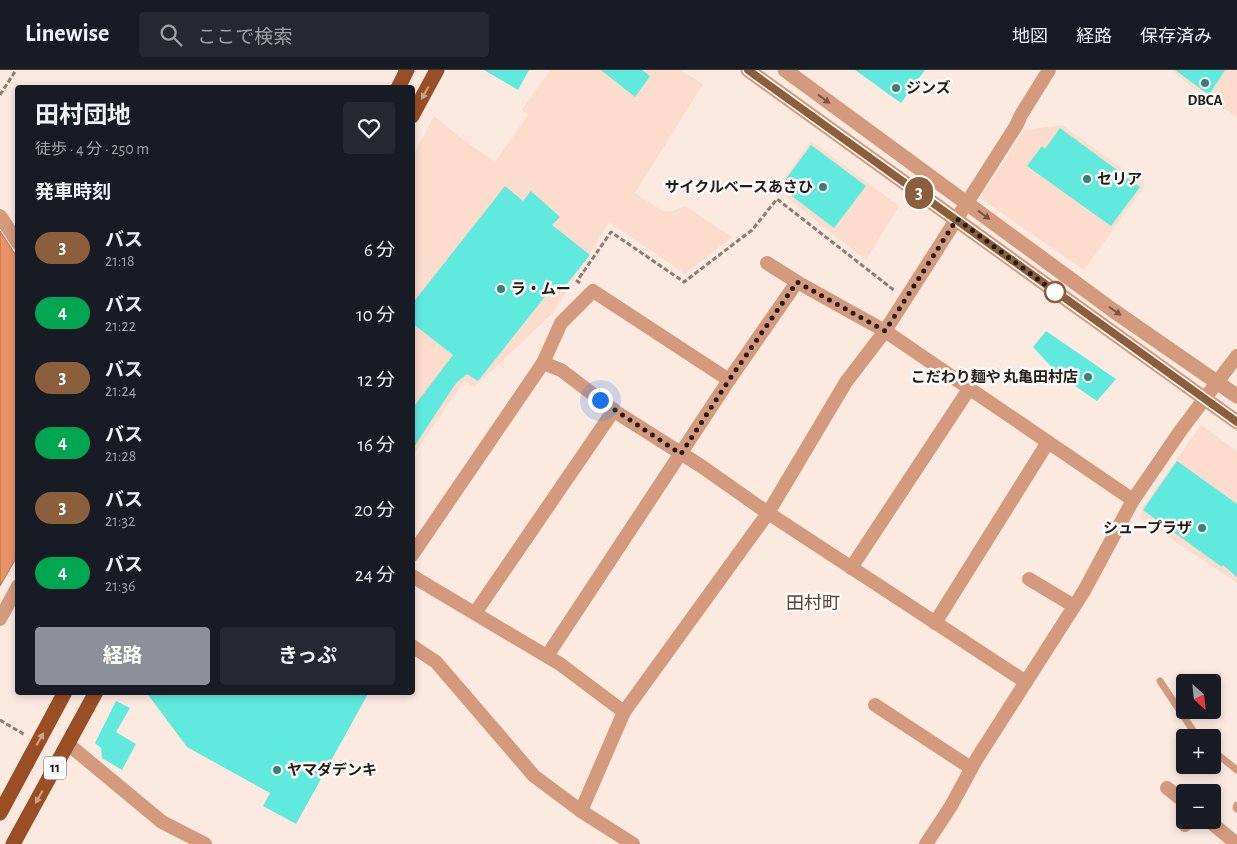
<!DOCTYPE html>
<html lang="ja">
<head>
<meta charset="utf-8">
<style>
	body { margin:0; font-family:"Alegreya Sans","Noto Sans JP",sans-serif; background:#242831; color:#f1f3f6; height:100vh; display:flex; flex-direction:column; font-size:19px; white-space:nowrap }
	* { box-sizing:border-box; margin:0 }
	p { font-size:16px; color:#9ea1a6 }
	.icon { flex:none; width:28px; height:28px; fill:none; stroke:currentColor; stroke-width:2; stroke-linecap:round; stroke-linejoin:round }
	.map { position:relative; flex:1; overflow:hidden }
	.side { position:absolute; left:15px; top:15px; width:400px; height:610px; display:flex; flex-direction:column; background:#171b24; border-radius:5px; box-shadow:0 2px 8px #0003 }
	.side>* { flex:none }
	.badge { padding:0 10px; border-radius:16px; font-size:18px; line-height:32px }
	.needle { width:32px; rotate:153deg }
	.buttons { position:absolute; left:1176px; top:604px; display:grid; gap:10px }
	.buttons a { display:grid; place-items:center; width:45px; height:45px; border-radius:5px; background:#171b24; box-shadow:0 2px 8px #0003; font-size:25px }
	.you { position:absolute; width:25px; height:25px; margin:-12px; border:4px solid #fff; border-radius:50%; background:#1a73e8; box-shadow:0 0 0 8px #1a73e833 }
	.map>.badge { position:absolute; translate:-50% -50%; box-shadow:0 0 0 2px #fff }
	h2 { padding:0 20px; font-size:19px; line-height:45px }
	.round { display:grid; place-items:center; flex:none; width:52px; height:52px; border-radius:5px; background:#242831 }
	.headline { display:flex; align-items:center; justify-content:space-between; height:85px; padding:0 20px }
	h1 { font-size:24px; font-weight:700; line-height:38px }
	.cta { display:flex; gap:10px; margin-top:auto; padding:10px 20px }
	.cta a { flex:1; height:58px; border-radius:5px; background:#8c9099; color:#fff; font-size:20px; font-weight:700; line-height:58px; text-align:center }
	.cta a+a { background:#242831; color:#f1f3f6 }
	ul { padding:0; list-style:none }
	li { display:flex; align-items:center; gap:15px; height:65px; padding:0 20px }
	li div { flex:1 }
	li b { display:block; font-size:19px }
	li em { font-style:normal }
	li .badge { min-width:55px; font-weight:700; text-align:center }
	header { display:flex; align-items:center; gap:30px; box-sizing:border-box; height:70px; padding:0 25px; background:#171b24; border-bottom:1px solid #363941 }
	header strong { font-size:24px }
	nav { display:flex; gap:28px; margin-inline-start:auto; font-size:18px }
	.search { width:350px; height:45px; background:#242831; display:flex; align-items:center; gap:12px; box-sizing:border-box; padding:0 18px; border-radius:5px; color:#9ea1a6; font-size:19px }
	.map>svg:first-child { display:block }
</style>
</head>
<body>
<header>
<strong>Linewise</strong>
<div class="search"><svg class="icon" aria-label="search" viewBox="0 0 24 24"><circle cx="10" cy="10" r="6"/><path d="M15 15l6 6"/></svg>ここで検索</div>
<nav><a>地図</a><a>経路</a><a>保存済み</a></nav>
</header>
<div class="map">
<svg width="1237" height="774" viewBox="0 0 1237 774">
	<rect width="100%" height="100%" fill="#fce9e0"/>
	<g fill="#fbdccd">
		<path d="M550,0H680L703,14L635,123L663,141H672L685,136L732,167L685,204L609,152L553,243L474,317L464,311L413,385V86L434,46L457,65L495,92L528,45L522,40Z"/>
		<path d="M1172,0H1237V47L1194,19Z"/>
		<path d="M1062,55L1145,115L1084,200L980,128L1024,60Z"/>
		<path d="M811,71L899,136L866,190L776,119Z"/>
		<path d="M1201,355L1237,381V513L1139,447L1142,443L1141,440Z"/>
	</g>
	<path fill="#e99367" stroke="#ae6f4f" d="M0,161L17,187L18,485L0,516Z"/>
	<g fill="#60e9dd">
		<path d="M484,0H529L518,20Z"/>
		<path d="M601,0H642L650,6L635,27Z"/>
		<path d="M855,0H925L901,33Z"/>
		<path d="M1175,0H1225L1209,25Z"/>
		<path d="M1060,58L1140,117L1111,156L1027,96L1042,76L1045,79Z"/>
		<path d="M811,75L866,116L834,158L780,117Z"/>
		<path d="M505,116L523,131L531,121L560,147L552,155L590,185L562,220L555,214L478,311L467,304L456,313L412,380V339L453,285L412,253V234Z"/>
		<path d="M1046,261L1116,309L1097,331L1059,305L1033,277Z"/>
		<path d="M1177,391L1237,434V507L1223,495L1222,497L1143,440Z"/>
		<path d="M146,622H369L296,754L263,736L270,723L187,677Z"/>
		<path d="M116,631L130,638L116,662L136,674L122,700L102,688L101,678L95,673Z"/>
	</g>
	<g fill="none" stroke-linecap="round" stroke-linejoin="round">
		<g stroke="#8c7d76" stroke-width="3" stroke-dasharray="5 2.5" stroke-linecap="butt">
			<path d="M0,25L16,0"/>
			<path d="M580,213L577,211L611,162L684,212L752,160L777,129L895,221"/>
			<path d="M0,650L25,665"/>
		</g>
		<g stroke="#d49a7d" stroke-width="7">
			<path d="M1160,611L1198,668"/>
			<path d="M1212,680L1237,700"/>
			<path d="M1237,735L1236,738L1237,739"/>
		</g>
		<g stroke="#d49a7d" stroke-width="14">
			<path d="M0,146L18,173"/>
			<path d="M767,193L797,212"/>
			<path d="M543,293L561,300L619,344L701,396L768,443L1026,612"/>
			<path d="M412,485L543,293L561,253L593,221L729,310L797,212L885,261L1133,430"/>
			<path d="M851,498L969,319"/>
			<path d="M412,506L560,594L624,642L768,443L846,312L885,261L1016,56L1021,45L1049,0"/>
			<path d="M1029,509L1074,536"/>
			<path d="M475,543L614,340"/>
			<path d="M0,549L18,516"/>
			<path d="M935,553L1048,372"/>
			<path d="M412,576L436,592L534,706L581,741L633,774"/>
			<path d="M547,586L729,310"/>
			<path d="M875,635L971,698"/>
			<path d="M68,674L162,752L205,774"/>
			<path d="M1167,718L1185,732"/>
			<path d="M581,741L624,642"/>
			<path d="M1208,750L1237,774"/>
			<path d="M1185,755L1188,750"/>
			<path d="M926,774L951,736L976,690L1084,521L1133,430L1181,360L1237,286"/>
		</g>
		<g stroke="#d49a7d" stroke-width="15">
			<path d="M748,0L1237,352"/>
			<path d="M785,0L1114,241L1237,326"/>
		</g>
		<g stroke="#9a4e23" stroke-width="15">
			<path d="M398,18L407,0"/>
			<path d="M412,46L437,0"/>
			<path d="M0,743L65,622"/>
			<path d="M13,774L96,622"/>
		</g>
	</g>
	<defs><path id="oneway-solid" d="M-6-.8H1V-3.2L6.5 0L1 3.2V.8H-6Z" transform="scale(1.25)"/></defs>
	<g fill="#caa48f">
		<use href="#oneway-solid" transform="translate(425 23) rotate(119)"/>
		<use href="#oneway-solid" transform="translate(40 669) rotate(-61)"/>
		<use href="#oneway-solid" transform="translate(39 727) rotate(119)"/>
	</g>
	<g fill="#745444">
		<use href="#oneway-solid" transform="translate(824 29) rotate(36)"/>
		<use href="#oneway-solid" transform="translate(984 145) rotate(36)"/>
		<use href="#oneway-solid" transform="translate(1115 241) rotate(35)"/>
	</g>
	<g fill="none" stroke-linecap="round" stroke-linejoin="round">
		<g stroke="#fff" stroke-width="11">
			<path id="line" d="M748,0L1237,352"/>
		</g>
		<use href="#line" stroke="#8b5e3c" stroke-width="8"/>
		<path stroke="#261b16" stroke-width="5" stroke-dasharray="0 9" d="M600,330L681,384L729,310L797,212L885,261L957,149L1055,222"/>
	</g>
	<g fill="#398079" stroke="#fbfbfb" stroke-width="2">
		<circle cx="1205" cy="13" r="5"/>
		<circle cx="896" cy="18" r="5"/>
		<circle cx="1087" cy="109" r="5"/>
		<circle cx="823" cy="117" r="5"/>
		<circle cx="501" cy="219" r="5"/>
		<circle cx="1088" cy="307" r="5"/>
		<circle cx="1202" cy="458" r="5"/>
		<circle cx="277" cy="700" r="5"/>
	</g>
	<circle fill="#fff" stroke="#8b5e3c" stroke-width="2.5" cx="1055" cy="222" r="10"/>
	<g text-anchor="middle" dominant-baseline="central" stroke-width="5" stroke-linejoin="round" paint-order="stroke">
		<rect fill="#fbfbfb" stroke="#665e5b" stroke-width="1" x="44" y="686.5" width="22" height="23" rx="4"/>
		<g font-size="14" font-weight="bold" fill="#261b16">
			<text x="55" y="698">11</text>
		</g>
		<g font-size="15" font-weight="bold" fill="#261b16" stroke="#fbfbfb" text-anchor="start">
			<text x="906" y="18">ジンズ</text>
			<text x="1205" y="30" text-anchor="middle">DBCA</text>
			<text x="1097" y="109">セリア</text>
			<text x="813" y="117" text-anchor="end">サイクルベースあさひ</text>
			<text x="511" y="219">ラ・ムー</text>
			<text x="1078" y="307" text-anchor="end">こだわり麺や 丸亀田村店</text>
			<text x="1192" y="458" text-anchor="end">シュープラザ</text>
			<text x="287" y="700">ヤマダデンキ</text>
		</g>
		<g font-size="18" fill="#5b4336" stroke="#fbfbfb">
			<text x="813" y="534">田村町</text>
		</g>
	</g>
</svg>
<div class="buttons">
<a><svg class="needle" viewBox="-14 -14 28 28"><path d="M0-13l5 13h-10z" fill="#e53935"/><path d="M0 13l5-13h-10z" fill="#9ea1a6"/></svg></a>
<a>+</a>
<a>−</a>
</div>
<div class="you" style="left:600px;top:330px"></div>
<b class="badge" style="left:919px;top:123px;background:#8b5e3c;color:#fff">3</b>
<section class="side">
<div class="headline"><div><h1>田村団地</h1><p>徒歩 · 4 分 · 250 m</p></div><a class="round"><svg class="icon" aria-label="heart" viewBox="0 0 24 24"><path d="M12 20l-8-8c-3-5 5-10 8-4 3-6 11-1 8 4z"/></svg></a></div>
<h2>発車時刻</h2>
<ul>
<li><span class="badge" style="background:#8b5e3c;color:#fff">3</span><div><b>バス</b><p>21:18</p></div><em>6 分</em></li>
<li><span class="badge" style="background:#00a651;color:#fff">4</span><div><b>バス</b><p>21:22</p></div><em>10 分</em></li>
<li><span class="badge" style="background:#8b5e3c;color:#fff">3</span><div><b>バス</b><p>21:24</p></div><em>12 分</em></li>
<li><span class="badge" style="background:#00a651;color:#fff">4</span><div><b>バス</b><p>21:28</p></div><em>16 分</em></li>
<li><span class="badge" style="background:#8b5e3c;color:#fff">3</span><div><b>バス</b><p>21:32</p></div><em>20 分</em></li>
<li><span class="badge" style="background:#00a651;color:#fff">4</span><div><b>バス</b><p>21:36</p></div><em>24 分</em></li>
</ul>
<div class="cta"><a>経路</a><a>きっぷ</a></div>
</section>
</div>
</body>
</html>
